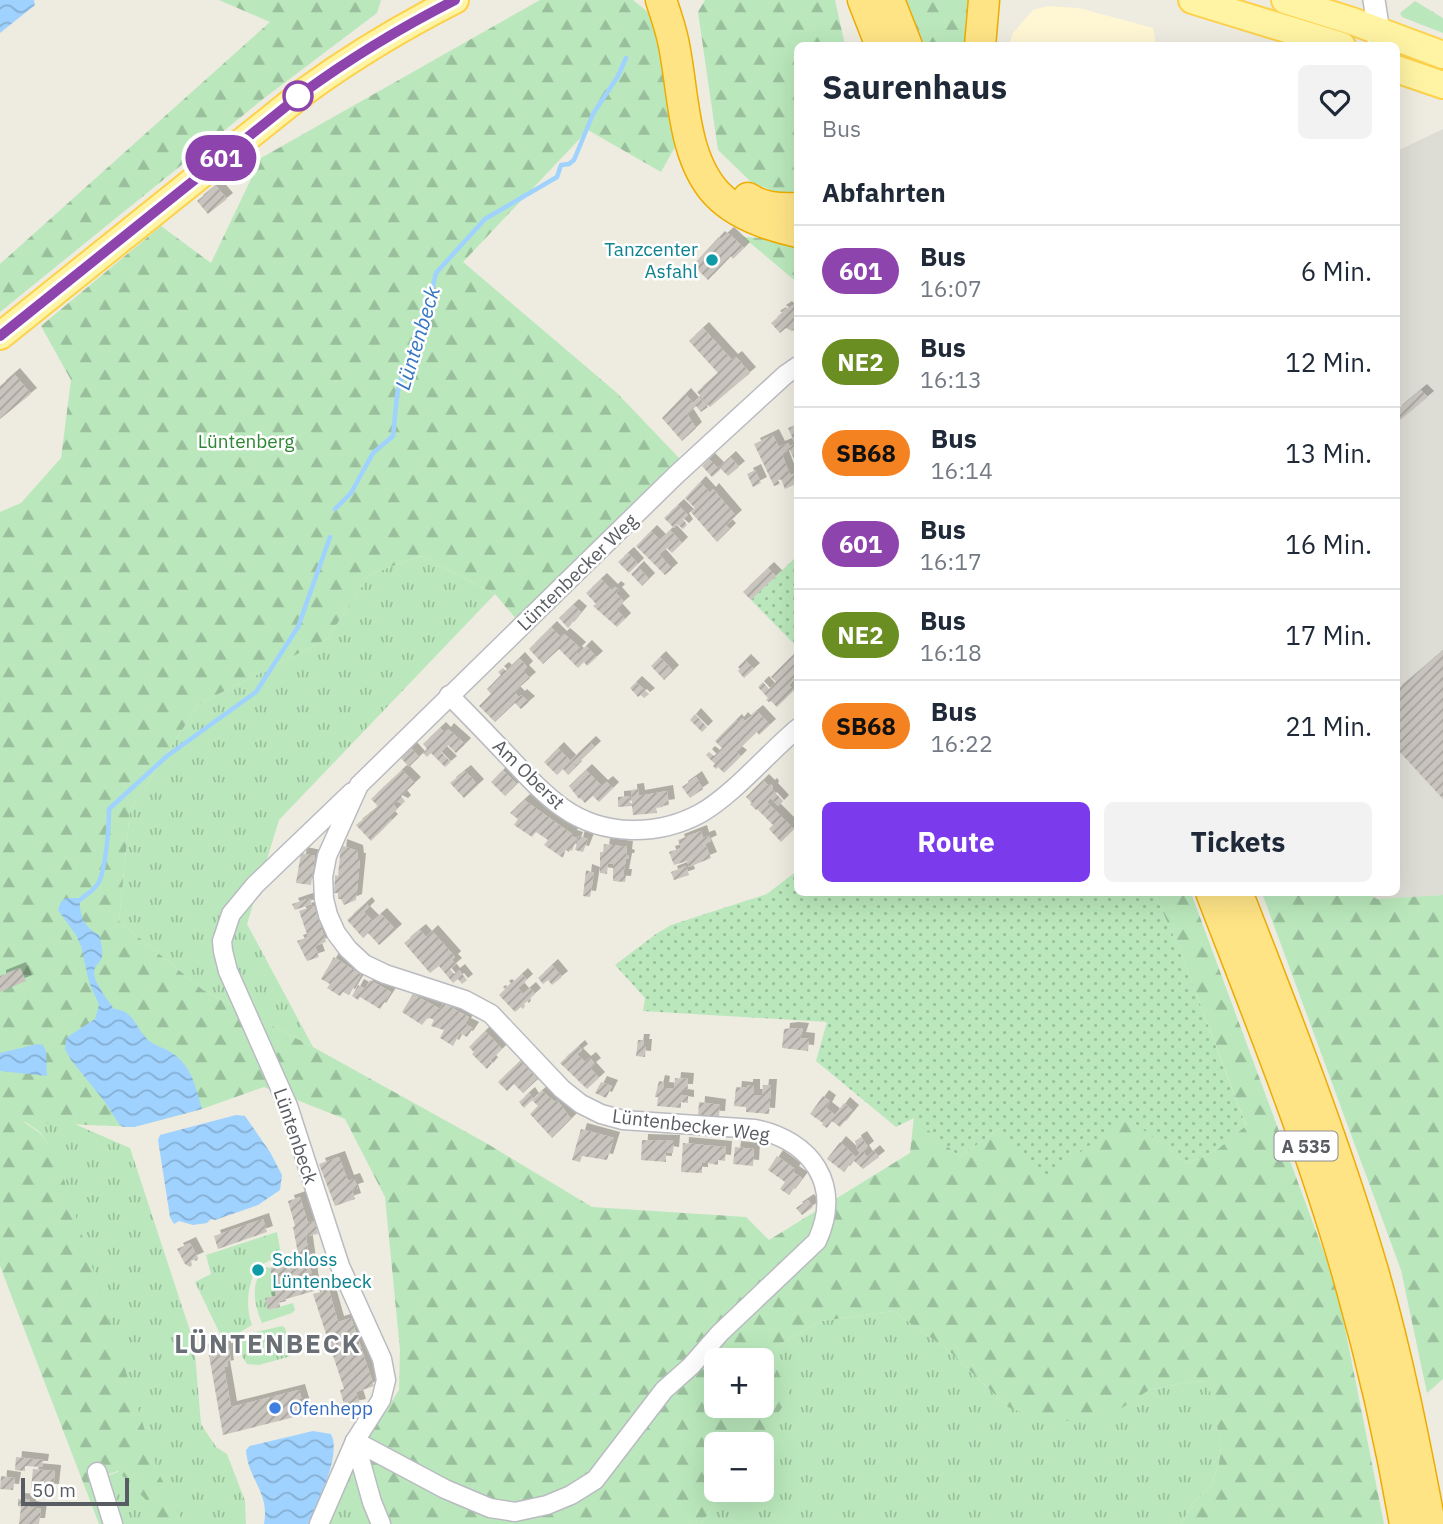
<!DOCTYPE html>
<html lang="de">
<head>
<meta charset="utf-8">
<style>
	body { margin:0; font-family:"IBM Plex Sans",sans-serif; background:#f2f2f3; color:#1f2937; height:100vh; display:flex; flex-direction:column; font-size:26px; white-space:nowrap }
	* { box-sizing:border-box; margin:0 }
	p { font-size:23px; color:#747a83 }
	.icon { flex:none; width:38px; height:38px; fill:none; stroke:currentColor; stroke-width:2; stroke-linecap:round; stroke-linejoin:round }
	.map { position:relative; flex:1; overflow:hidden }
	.drawer { position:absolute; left:794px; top:42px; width:606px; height:854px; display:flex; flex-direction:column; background:#fff; border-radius:10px; box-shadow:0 7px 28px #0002 }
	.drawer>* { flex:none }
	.badge { padding:0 14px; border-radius:23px; font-size:24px; line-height:46px }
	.tools { position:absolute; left:704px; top:1348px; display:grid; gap:14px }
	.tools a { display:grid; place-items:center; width:70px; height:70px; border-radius:10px; background:#fff; box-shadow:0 7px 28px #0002; font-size:35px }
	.scale { position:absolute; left:21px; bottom:18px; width:108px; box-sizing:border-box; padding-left:7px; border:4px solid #595d63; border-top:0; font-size:19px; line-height:24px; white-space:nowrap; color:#595d63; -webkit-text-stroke:5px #fff; paint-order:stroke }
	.map>.badge { position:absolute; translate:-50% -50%; box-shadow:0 0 0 4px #fff }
	h2 { padding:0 28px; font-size:26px; line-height:63px }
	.round { display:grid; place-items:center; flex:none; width:74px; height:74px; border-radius:10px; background:#f2f2f3 }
	.head { display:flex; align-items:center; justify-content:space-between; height:119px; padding:0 28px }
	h1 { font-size:33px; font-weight:700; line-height:52px }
	.cta { display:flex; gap:14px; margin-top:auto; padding:14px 28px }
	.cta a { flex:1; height:80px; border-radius:10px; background:#7c3aed; color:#fff; font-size:28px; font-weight:700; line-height:80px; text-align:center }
	.cta a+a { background:#f2f2f3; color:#1f2937 }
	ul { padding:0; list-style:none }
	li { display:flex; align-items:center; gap:21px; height:91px; padding:0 28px; border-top:2px solid #e0e1e3 }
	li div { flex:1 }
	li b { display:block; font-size:26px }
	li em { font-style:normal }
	li .badge { min-width:77px; font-weight:700; text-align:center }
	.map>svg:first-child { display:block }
</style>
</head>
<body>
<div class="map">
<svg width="1443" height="1524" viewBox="0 0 1443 1524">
	<defs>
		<pattern id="grass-tufts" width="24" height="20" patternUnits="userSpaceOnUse" patternTransform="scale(1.75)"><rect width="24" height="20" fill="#bae8bc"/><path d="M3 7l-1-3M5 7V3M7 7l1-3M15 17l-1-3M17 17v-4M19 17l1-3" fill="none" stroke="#9abf9c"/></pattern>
		<pattern id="forest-firs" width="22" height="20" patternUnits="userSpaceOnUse" patternTransform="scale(1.75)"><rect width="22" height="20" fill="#bae8bc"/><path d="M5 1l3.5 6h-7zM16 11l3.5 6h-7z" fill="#9abf9c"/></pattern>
		<pattern id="garden-dots" width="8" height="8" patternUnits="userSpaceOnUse" patternTransform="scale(1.75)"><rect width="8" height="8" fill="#bae8bc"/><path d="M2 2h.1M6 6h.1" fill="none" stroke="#9abf9c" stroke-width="1.8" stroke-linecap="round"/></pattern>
		<pattern id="water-waves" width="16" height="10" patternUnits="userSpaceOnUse" patternTransform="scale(1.75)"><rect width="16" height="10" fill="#9fd2ff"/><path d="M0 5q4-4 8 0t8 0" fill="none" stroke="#85aed2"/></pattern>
		<pattern id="building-hatch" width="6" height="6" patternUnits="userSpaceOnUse" patternTransform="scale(1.75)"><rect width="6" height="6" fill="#c9c5be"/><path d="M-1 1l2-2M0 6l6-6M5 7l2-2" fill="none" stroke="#a6a39e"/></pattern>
		<filter id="shadow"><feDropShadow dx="6" dy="-6" stdDeviation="0" flood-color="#0004"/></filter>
	</defs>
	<rect width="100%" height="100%" fill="#eeebe0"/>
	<path fill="#fff6d4" d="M1048,6L1079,8L1153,28L1156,45H1009L1013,33L1033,10Z"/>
	<path fill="#deddd5" d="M1443,129V895L1377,900L1367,893L1396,892L1397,151Z"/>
	<g fill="url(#grass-tufts)">
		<path d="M1415,1L1443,18V36V33L1402,17L1400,13Z"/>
		<path d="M421,556L495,594L279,820L247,924L313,1047L203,990L119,921L130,810L199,704L327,639L370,574Z"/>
		<path d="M56,1116L130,1148L194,1343L201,1424L216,1447L227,1454L245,1501L246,1524H117L100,1479L135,1465L55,1155L40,1132L24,1121Z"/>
		<path d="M277,1232L281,1254L256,1268C248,1286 245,1306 252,1325L232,1337L221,1336L195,1282L211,1274L206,1255Z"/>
		<path d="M267,1267L270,1268L276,1296L266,1298L268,1310L293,1303L295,1310L292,1313L262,1323C254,1304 249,1280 267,1267Z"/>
		<path d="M893,1311L947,1349L1008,1407L1109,1416L1149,1390L1189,1382L1209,1381L1221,1446L1219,1463L1211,1486L1193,1502L1181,1524H701L725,1489H761V1444H757L790,1396L768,1351L822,1321Z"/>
		<path d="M282,1326L285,1328L291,1356L259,1365L247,1364L240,1353L242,1341L256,1332Z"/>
		<path d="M351,1468L357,1472L375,1524H326Z"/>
	</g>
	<g fill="url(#forest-firs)" fill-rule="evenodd">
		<path d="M219,0H381L377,13L263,99L0,312V264L270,22Z"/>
		<path d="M540,0H633L655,18L675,147L661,172L588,130L463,262L617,393L680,459L517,620L495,594L421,556L370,574L327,639L199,704L130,810L119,921L203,990L313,1047L486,1143L592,1207L746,1217L769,1240L910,1153L914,1117L960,1157L1000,1128L1128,1117L1187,1164L1218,1149L1246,1125L1179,948L1154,893H1191L1337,1288L1384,1524H1181L1193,1502L1211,1486L1219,1463L1221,1446L1208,1381L1189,1382L1149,1390L1110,1416L1049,1423L1008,1407L947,1349L893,1311L822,1321L768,1351L790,1396L757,1444H716V1489H725L701,1524H386L367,1462L370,1459L368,1438L399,1390L400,1350L385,1197L345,1119L264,1087L202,1109L134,1127L24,1122L40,1133L56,1155L159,1474L184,1524H158L145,1499L118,1471L92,1480L108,1524H99L0,1266V512L21,503L61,458L71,380L41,326L161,226L211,263L261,158ZM716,1360H761V1405H716Z"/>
		<path d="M705,0H835L845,45L798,46V191L780,194L751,182L718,150L698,12Z"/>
		<path d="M902,0H977L973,45H920Z"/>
		<path d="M743,237L798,240V283Z"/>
		<path d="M1262,893H1367L1377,899L1443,895V1379L1427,1393L1401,1270Z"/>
	</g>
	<g fill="url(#garden-dots)">
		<path d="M798,555V648L751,600Z"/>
		<path d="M798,870V892L1154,893L1179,948L1246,1126L1218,1149L1187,1164L1127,1117L1046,1178L1000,1128L960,1157L914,1118L896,1127L816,1061L827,1022L643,1011L645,998L615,965L656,934L671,925L767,894Z"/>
	</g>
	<g fill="url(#water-waves)">
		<path d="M0,0H34L35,5L0,33Z"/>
		<path d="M65,898H80C79,915 83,926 99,935C101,940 103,952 102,957C100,964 94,965 94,973C95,984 108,1000 114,1009C134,1010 135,1028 148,1040C155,1046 165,1048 172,1053C192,1066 196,1088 202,1109L134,1127H124L119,1124L105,1102L71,1060L65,1049L66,1038L95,1019L99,1005L89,982L81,946L76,935L58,910L61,902Z"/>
		<path d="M37,1044L43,1045L46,1051L47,1076L0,1071V1053Z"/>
		<path d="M236,1115L245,1116L270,1152L282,1175L280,1190L258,1205L215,1220L211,1219L207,1223L193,1225L179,1221L174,1224L170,1217L158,1140L160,1135Z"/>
		<path d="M313,1431L331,1434C342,1455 317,1503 309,1524H264C270,1492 248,1480 246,1450L250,1446Z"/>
	</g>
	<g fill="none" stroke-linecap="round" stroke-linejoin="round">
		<g stroke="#9fd2ff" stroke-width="4.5">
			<path d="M335,509L351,493L373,453L393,436L397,395L402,375L420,342L436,273L485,219L557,177L561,165L569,164L574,160L593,114L618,76L626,58"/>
			<path d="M80,900C85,895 93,891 97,885C106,873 109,825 109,809L167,756L256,692L298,627L330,537"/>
		</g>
	</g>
	<g fill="url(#building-hatch)" filter="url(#shadow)">
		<path d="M216,186L227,199L208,214L197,201Z"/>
		<path d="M728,233L744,248L733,259L731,256L708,280L693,265L719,237L721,239Z"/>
		<path d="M798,301V327L792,331L786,328L780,333L771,323L783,313L780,311L786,307L788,309Z"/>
		<path d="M703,328L732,360L736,357L750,373L710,407L697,392L718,373L689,341Z"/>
		<path d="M14,374L31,394L0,419V386Z"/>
		<path d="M1421,390L1428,397L1398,422L1396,411Z"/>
		<path d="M685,394L693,403L699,397L708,407L701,412L696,406L687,414L696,428L682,441L662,418Z"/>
		<path d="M798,424V457L794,459L790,450L782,454L790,475L796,473L798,483L785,489L781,479L778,480L780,484L774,486L754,444L773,435L779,447L788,443L789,446L795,444L788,428Z"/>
		<path d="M730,457L739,467L728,476L719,467Z"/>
		<path d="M709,459L720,470L712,477L702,466Z"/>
		<path d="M755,470L761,483L753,487L747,474Z"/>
		<path d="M700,482L710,493L713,489L736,516L726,525L730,529L717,542L691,512L695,508L685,498Z"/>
		<path d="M678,505L688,515L683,519L687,525L683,529L677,524L674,528L664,518Z"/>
		<path d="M670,530L682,543L672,553L667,548L659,554L672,569L665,575L636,546L651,531L660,540Z"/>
		<path d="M628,553L638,564L629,573L618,562Z"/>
		<path d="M638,567L649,579L642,586L631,574Z"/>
		<path d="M768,568L776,576L751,600L743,592Z"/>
		<path d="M601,579L612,590L615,587L619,590L616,593L624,602L616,609L625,619L617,627L593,606L596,604L586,593Z"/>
		<path d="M573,605L581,612L568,628L559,618Z"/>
		<path d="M551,627L561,637L564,634L569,638L580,648L576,652L578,654L586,646L597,657L587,666L584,662L578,668L559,649L543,664L529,649Z"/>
		<path d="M1443,651V799L1396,748V691Z"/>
		<path d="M798,654V676L789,685L794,690L777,707L771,701L769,702L766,700L768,698L758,687L763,682L769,689L776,682L771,677L793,655L795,657Z"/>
		<path d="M660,657L673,671L664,680L651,666Z"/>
		<path d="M519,658L527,667L523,671L530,678L514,692L519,697L521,695L529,702L521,709L515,703L495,722L479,706L491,694L487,689L501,675L498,672L503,668L506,671Z"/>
		<path d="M745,660L754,669L744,678L738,671L740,669L738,667Z"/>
		<path d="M636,682L649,694L644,698L641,695L638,697L630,688Z"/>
		<path d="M757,711L770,725L759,735L757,732L736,752L741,756L724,773L718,767L716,769L713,766L715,764L706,755L709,752L714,756L722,748L715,741L736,720L738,723L742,718L745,721Z"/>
		<path d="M695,714L707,727L702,732L690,720Z"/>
		<path d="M440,728L445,733L448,729L465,744L456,753L448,745L441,752L451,762L445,767L431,753L427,757L423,753L427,749L423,744Z"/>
		<path d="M590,742L595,747L576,765L571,760Z"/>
		<path d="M410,747L419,757L409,767L400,757Z"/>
		<path d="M558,748L576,767L568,775L563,769L557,775L544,762Z"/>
		<path d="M402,770L415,783L401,796L405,801L402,804L396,801L393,804L397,809L389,817L392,820L371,841L356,825L376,809L377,805L371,799Z"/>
		<path d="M503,770L517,784L505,796L491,782Z"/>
		<path d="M586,770L602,786L607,782L613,788L599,802L593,796L585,803L580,798L579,799L569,786Z"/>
		<path d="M465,771L478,785L464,798L450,783Z"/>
		<path d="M696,777L703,789L690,798L682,787Z"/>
		<path d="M763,780L769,786L771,784L773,787L772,789L783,801L778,806L771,798L767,802L794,829L781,842L769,829L773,825L757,809L756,810L750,804L752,803L746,797Z"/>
		<path d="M638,789L639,796L667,791L669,805L656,807L657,813L633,815L632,806L618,807V797L629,796L630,803H632L631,790Z"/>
		<path d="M524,800L572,834L571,836L577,838L572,851L566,848L563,858L544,845L548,840L536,832L532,837L514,825L518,819L510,813Z"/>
		<path d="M701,831L703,838L709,836L711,841L705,844L711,858L689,867L687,861L674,865L669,852L681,848L678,840Z"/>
		<path d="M579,836L588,839L583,852L575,850Z"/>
		<path d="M604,844L627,847L626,855L629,856L628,859H626L623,875H626L625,882L613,881V864L608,863L607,874L600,873V852H603Z"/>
		<path d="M341,845L357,851L358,859H360L356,900L344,905L341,899H338V893H334L335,875L338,876Z"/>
		<path d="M301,853L315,856L311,885L296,883Z"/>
		<path d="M686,866L689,875L674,880L671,872Z"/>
		<path d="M586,870L594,873L590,897L583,896Z"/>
		<path d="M310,898L312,904L295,910L292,904Z"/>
		<path d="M366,903L369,907L364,912L373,921L381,914L396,930L379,945L368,933L363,938L347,920Z"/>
		<path d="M314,906L326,942L315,946L319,957L307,961L297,941L308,937L299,911Z"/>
		<path d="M420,930L426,937L432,931L455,957L452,960L456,964L450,969L454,974L459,970L467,980L462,984L458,979L453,983L439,966L430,973L404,943Z"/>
		<path d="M334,957L361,975L349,995L343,992L340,996L327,988L330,984L321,979Z"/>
		<path d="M552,965L562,977L552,985L548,980L543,984L538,978Z"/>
		<path d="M20,968L26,981L0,992V976Z"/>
		<path d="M522,974L527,980L518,988L523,994L530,988L535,994L524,1004L525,1006L523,1009L521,1007L515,1012L499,995L505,989L503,987L506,985L508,987Z"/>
		<path d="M370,980L391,992L380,1009L360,997L358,1000L352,996L358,985L365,989Z"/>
		<path d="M413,994L440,1009L443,1003L469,1017L465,1024L473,1028L467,1037L460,1033L453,1046L440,1038L444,1030L431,1026L434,1020L428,1017L422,1025L402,1012Z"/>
		<path d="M793,1028L803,1029L800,1038L809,1039L808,1051L782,1048L784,1029Z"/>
		<path d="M485,1031L502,1049L490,1061L492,1063L487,1069L472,1054L474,1052L469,1047Z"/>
		<path d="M638,1040H644L643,1045H646L645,1057L636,1056Z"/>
		<path d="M579,1046L582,1050L577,1054L585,1062L590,1058L595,1064L590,1068L599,1078L587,1089L560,1063Z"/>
		<path d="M520,1061L538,1079L523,1093L514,1084L507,1091L498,1082Z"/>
		<path d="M675,1078L688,1079L687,1090H682V1095L688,1096V1103L681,1102V1108L657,1106L658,1097H655L659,1081L664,1082L663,1088L674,1089Z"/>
		<path d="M601,1082L612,1086L606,1098L595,1093Z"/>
		<path d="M747,1085H754V1095H762L763,1085H771L769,1114L746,1112V1107L734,1106L736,1087L747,1088Z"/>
		<path d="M542,1091L555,1102L557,1100L571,1119L552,1138L530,1114L538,1106L532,1100L524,1108L519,1102L529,1093L533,1099Z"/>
		<path d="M823,1096L830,1101L826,1108L835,1115L844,1103L853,1111L840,1127L832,1121L827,1128L822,1125L823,1123L810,1114Z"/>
		<path d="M699,1102L720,1105L719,1117L698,1116Z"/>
		<path d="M581,1129L614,1138L607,1160L582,1156L580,1162L572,1160Z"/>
		<path d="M861,1137L868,1147L863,1151L867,1157L874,1151L879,1157L863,1169L853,1160L844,1172L827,1159L840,1142L856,1157L860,1153L857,1149L855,1141Z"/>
		<path d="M642,1140L674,1141L673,1153L666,1152V1162L641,1160Z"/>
		<path d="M683,1143L726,1147L725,1161L718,1160V1165L702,1162V1173L681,1172Z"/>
		<path d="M735,1147L754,1149L753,1166L733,1164Z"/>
		<path d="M777,1156L795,1169L793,1172L802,1178L789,1195L780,1189L785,1182L768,1170Z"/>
		<path d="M339,1157L348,1181L354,1179L358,1188L352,1190L355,1199L335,1206L319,1164Z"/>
		<path d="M300,1197L308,1223L315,1221L318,1234L306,1236L314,1291L279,1301L280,1307L268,1310L265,1298L276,1296L270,1268L299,1259L293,1227L295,1226L288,1201Z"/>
		<path d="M808,1200L813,1207L802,1215L796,1208Z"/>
		<path d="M263,1219L267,1232L218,1249L214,1236Z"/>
		<path d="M190,1243L198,1258L191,1261L192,1265L190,1267L185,1264L177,1249Z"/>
		<path d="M329,1290L338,1322L351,1318L374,1386L356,1392L360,1405L345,1408L340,1390L344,1389L313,1294Z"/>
		<path d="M224,1341L225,1349H229L231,1361H227L228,1366L224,1367L231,1407L299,1390L306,1414L223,1435L207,1344Z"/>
		<path d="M16,1457L43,1460L42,1467L25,1466V1471L15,1470Z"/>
		<path d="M33,1469L55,1471L53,1490L31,1488Z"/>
		<path d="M1,1476L15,1478L13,1490L0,1489Z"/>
		<path d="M18,1499L30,1500V1507L41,1509L39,1524H19L21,1507L18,1506Z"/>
	</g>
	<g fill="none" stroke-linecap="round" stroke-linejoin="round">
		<g stroke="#b9bbc1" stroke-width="21">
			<g id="minor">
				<path d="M449,695C469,715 489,736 509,757C526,775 543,794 563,808C604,837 659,836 701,813C734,794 768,753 798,728"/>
				<path d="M355,1441L445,1489L490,1508L515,1512L547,1505L571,1495L595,1480L664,1390L691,1366L720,1333L817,1241C843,1185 812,1141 755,1129L623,1120L601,1114L581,1104L562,1089L491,1014L465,1000L385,974L364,964L348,949L336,933L328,915L324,899L323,877L327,856L359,785L676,475L785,375L798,366"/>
				<path d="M355,1441L372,1502L381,1524"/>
				<path d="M97,1472L113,1524"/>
				<path d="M319,1524L355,1441L381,1400L386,1380L382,1359L340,1266L288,1106L228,971L223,951L222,941L231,914L255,885L352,792"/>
			</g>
		</g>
		<g stroke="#b9bbc1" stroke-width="24">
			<path id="tertiary" d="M1374,0L1379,32L1378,46"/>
		</g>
		<g stroke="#fdd14a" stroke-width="30">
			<g id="primary">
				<path d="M1192,0L1342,46"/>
				<path d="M1285,0L1352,21L1443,55"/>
				<path d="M1396,69L1443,85"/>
				<path d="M0,336L304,92C352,57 402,27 455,0"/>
			</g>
		</g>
		<g stroke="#eeac00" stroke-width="33">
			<g id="motorway">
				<path d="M661,0C665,12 669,24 672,36C684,84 680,155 717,194C737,215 770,226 798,232"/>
				<path d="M863,0L881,46"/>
				<path d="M889,0L907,46"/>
				<path d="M980,46L984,0"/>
				<path d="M748,198C762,208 782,209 798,208"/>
				<path d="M1211,892C1261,1022 1314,1152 1351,1286C1373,1364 1391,1444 1405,1524"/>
				<path d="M1237,892C1286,1017 1335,1142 1373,1271C1397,1354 1414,1439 1430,1524"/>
			</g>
		</g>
		<use href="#minor" stroke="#fff" stroke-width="18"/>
		<use href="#tertiary" stroke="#fff" stroke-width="21"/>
		<use href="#primary" stroke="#fff3a4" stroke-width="26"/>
		<use href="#motorway" stroke="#ffe486" stroke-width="30"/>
	</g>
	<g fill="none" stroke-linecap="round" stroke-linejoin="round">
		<g stroke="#fff" stroke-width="16">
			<path id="line" d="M0,336L304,92C352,57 402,27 455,0"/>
		</g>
		<use href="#line" stroke="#8e44ad" stroke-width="10"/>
	</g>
	<circle fill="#fff" stroke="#8e44ad" stroke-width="3.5" cx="298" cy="96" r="14"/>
	<g fill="#0f9aa8" stroke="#fff" stroke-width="2.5">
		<circle cx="712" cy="260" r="7"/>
		<circle cx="258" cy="1270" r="7"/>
	</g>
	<circle fill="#3f7fe0" stroke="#fff" stroke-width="2.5" cx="275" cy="1408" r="7"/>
	<g text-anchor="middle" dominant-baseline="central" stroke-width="5" stroke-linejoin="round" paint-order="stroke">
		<rect fill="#fff" stroke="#8b8e92" stroke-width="2" x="1274.5" y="1131.5" width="63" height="29" rx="5"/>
		<g font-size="18" font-weight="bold" fill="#595d63">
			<text x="1306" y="1146">A 535</text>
		</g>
		<g font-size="19" fill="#0d838f" stroke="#fff" text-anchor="end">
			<text x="698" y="249">Tanzcenter<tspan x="698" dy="22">Asfahl</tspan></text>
			<text x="272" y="1259" text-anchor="start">Schloss<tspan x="272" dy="22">Lüntenbeck</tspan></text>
		</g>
		<g font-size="19" fill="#2e8734" stroke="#fff">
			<text x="246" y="441">Lüntenberg</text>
		</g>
		<g font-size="19" fill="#595d63" stroke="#fff">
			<text transform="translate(577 572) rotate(-44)">Lüntenbecker Weg</text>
			<text transform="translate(529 774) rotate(44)">Am Oberst</text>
			<text transform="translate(691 1125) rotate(7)">Lüntenbecker Weg</text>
			<text transform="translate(296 1136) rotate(71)">Lüntenbeck</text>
		</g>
		<g font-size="19" fill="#366cbe" stroke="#fff" text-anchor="start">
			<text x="289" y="1408">Ofenhepp</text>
		</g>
		<g font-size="21" font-style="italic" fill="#3676c3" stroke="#fff">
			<text transform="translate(417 338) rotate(-73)">Lüntenbeck</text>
		</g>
		<g font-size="26" font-weight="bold" letter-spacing="2" fill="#6a6f75" stroke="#fff">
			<text x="268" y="1343">LÜNTENBECK</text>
		</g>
	</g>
</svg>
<div class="tools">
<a>+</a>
<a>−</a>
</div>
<div class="scale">50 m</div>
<b class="badge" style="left:221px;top:158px;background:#8e44ad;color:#fff">601</b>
<section class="drawer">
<div class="head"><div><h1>Saurenhaus</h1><p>Bus</p></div><a class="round"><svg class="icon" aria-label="heart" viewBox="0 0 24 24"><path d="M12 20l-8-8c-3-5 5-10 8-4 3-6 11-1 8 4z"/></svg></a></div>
<h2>Abfahrten</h2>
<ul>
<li><span class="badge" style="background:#8e44ad;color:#fff">601</span><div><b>Bus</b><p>16:07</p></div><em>6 Min.</em></li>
<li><span class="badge" style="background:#6b8e23;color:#fff">NE2</span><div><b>Bus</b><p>16:13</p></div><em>12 Min.</em></li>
<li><span class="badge" style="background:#f58220;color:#111">SB68</span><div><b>Bus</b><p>16:14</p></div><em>13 Min.</em></li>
<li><span class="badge" style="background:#8e44ad;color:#fff">601</span><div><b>Bus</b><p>16:17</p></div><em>16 Min.</em></li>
<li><span class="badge" style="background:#6b8e23;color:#fff">NE2</span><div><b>Bus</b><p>16:18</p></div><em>17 Min.</em></li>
<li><span class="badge" style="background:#f58220;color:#111">SB68</span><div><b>Bus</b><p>16:22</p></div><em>21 Min.</em></li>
</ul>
<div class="cta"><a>Route</a><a>Tickets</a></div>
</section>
</div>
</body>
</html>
